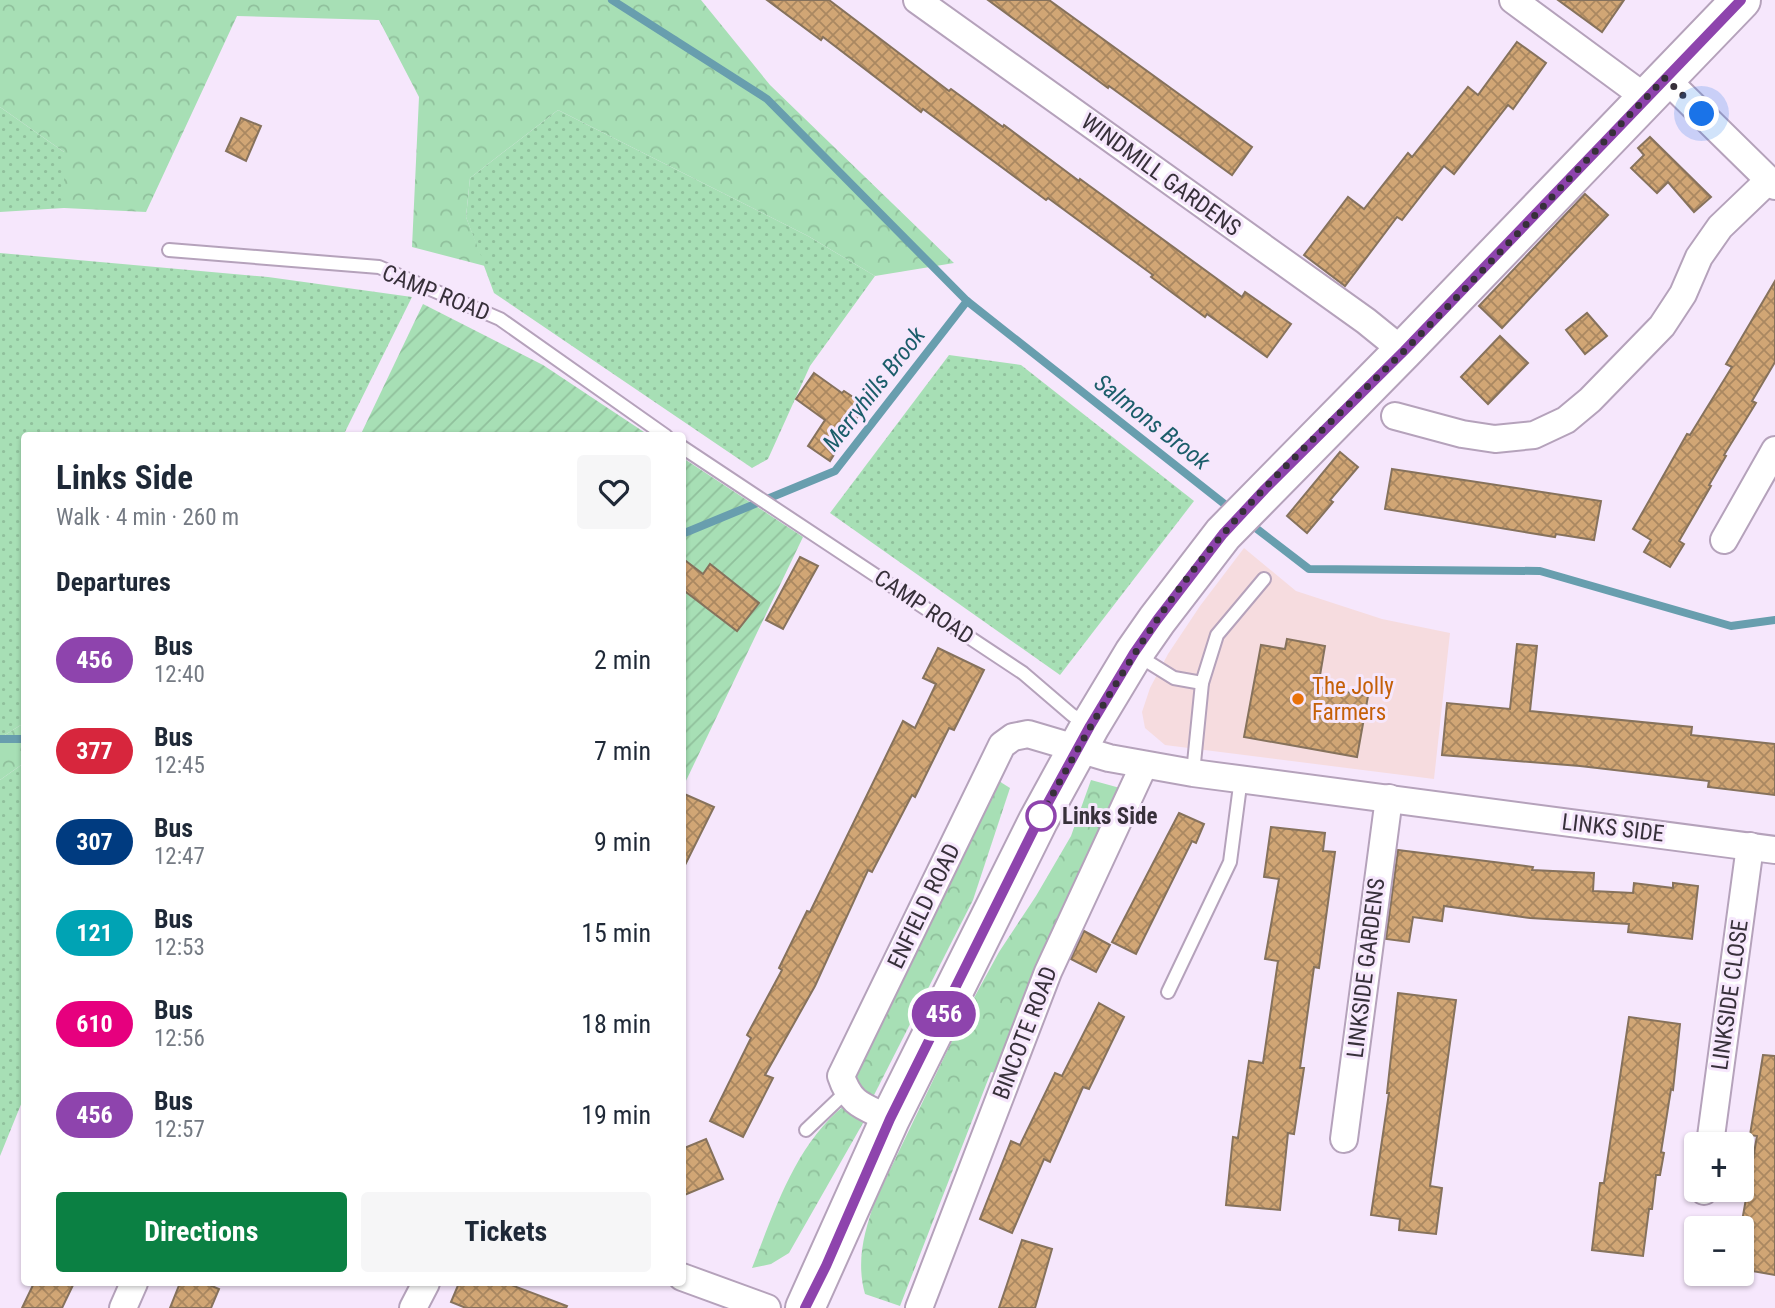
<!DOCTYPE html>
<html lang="en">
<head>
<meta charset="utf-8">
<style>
	body { margin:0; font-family:"Roboto Condensed",sans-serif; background:#f6f6f7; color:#1f2937; height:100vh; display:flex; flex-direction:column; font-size:26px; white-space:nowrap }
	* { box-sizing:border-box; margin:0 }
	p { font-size:23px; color:#747a83 }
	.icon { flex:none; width:38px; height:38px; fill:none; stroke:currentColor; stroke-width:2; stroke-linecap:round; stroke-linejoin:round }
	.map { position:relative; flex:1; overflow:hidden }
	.sheet { position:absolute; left:21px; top:432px; width:665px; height:854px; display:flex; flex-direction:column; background:#fff; border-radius:7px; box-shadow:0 2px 5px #0004 }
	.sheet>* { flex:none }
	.badge { padding:0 14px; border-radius:23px; font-size:24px; line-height:46px }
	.fabs { position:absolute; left:1684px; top:1132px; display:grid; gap:14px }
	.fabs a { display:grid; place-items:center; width:70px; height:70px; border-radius:7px; background:#fff; box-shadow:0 2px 5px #0004; font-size:35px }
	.you { position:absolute; width:35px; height:35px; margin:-18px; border:5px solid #fff; border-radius:50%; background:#1a73e8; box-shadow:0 0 0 10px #1a73e833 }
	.map>.badge { position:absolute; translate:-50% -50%; box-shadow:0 0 0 4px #fff }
	h2 { padding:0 35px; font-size:26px; line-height:63px }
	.round { display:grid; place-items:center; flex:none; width:74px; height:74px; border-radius:7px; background:#f6f6f7 }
	.summary { display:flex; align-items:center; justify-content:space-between; height:119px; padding:0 35px }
	h1 { font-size:33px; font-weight:700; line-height:52px }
	.primary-button { display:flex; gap:14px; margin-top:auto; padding:14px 35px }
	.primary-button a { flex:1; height:80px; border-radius:7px; background:#0b8043; color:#fff; font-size:28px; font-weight:700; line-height:80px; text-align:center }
	.primary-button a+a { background:#f6f6f7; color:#1f2937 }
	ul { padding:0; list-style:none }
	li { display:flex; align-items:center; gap:21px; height:91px; padding:0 35px }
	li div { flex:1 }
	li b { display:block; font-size:26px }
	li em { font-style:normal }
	li .badge { min-width:77px; font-weight:700; text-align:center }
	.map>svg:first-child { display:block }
</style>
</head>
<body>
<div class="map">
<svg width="1775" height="1308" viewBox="0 0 1775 1308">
	<defs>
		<pattern id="grass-dots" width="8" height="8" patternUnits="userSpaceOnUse" patternTransform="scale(1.75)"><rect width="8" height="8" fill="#a7dfb5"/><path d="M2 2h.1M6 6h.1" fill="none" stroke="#90c09c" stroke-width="1.8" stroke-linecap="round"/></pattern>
		<pattern id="forest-crowns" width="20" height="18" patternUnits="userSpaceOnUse" patternTransform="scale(1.75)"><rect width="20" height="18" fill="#a7dfb5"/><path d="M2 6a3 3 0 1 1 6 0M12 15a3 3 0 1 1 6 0" fill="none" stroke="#90c09c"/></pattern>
		<pattern id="garden-furrows" width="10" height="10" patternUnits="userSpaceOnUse" patternTransform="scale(1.75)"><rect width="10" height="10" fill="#a7dfb5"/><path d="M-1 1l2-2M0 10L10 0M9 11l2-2" fill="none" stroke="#90c09c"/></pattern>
		<pattern id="building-cross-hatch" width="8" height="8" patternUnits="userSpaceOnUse" patternTransform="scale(1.75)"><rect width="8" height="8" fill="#d1a675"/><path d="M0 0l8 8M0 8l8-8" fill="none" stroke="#aa8861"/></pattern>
	</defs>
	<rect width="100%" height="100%" fill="#f6e7fc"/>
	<path fill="#f6dcdf" d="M1244,548L1296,591L1382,619L1450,633L1434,779L1165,745L1145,728L1142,712L1150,688L1168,654L1200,606Z"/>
	<g fill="url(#grass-dots)">
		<path d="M0,107L64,152V208L0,212Z"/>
		<path d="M558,110L808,236L875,276L810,366L768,459L752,468L494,293L466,217L470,178Z"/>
		<path d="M0,253L268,277L412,297L343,436H24V723L0,738Z"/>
		<path d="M949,355L1021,365L1194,501L1060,675L830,513Z"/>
		<path d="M24,763V1097L0,1156V780Z"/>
	</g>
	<g fill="url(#forest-crowns)">
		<path d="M0,0H701L770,85L954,263L875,276L808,236L558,110L470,178L466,217L485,266L412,247L419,97L379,20L237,16L146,212L64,208V152L0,107Z"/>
		<path d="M24,723V763L0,780V738Z"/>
		<path d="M994,778L1010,788L973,900L871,1101L852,1083Z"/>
		<path d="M1091,780L1120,788L1088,854L1001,1074L991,1072L900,1306L865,1294C856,1262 864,1232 875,1201L963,1018L999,952L1036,896L1071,836Z"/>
		<path d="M845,1105L867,1116L789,1253L771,1264L752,1268C775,1210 795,1145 845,1105Z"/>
	</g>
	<g fill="url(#garden-furrows)">
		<path d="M423,304L543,365L650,436H360Z"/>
		<path d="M683,458L803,537L683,787Z"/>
	</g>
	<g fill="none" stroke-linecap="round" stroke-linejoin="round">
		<g stroke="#689eae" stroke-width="8">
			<path d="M612,0L767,99L967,301L1232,510"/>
			<path d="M1248,522L1309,569L1540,571L1731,626L1775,620"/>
			<path d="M682,534L835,471L967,301"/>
			<path d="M0,739H24"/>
		</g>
	</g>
	<g fill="url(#building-cross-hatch)" stroke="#86725c" stroke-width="2">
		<path d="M767,0H829L949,91L951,89L1003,127L1004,125L1079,181L1080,179L1242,297L1245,292L1291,324L1267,357L1207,314L1205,317L1151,277L1153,275L1048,198L1046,200L923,109L921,112L823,37L821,40Z"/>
		<path d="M988,0H1049L1252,147L1232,175L1109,86L1108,88Z"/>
		<path d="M1558,0H1624L1602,32Z"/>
		<path d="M1517,42L1546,63L1513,109L1508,105L1454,174L1444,166L1402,220L1397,217L1345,286L1304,255L1348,197L1364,209L1408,153L1412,157L1468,87L1478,95Z"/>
		<path d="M241,118L261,126L246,161L226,151Z"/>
		<path d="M1650,137L1711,197L1694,212L1668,182L1657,193L1631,168L1644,155L1638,148Z"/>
		<path d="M1585,194L1608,215L1502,328L1479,306Z"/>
		<path d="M1775,281V362L1752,401L1756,403L1724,455L1726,456L1709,485L1711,486L1679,541L1684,544L1670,567L1644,552L1651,540L1633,529L1687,434L1690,435L1732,367L1726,364Z"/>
		<path d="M1587,313L1607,336L1585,354L1566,330Z"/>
		<path d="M1500,336L1528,363L1488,404L1461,377Z"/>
		<path d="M814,373L842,393L844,391L865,405L830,461L808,446L825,420L796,399Z"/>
		<path d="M1340,452L1358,467L1330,500L1333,502L1307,533L1287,516Z"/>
		<path d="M1392,469L1601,501L1594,540L1556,534L1555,537L1385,509Z"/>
		<path d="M800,557L818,566L783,629L766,620Z"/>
		<path d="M682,558L703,574L710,564L759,603L737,631L682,589Z"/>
		<path d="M1287,639L1325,646L1318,687L1368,696L1357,757L1244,737L1261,645L1285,649Z"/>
		<path d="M1517,644L1537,646L1530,711L1692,727L1691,735L1775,744V795L1708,787L1709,781L1580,766L1442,755L1447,703L1510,709Z"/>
		<path d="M938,648L984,670L954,730L949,728L915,797L912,795L872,872L868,870L815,986L765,1075L773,1078L743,1137L710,1121L751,1038L747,1035L782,970L779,968L807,911L810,912L903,721L915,728L936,684L923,678Z"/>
		<path d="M682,793L714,807L682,871Z"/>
		<path d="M1179,813L1204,824L1196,843L1192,841L1136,954L1112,942Z"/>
		<path d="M1271,827L1325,833L1323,851L1335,852L1319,968L1314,967L1300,1068H1304L1294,1134L1288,1133L1280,1210L1226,1205L1233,1137L1238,1138L1249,1061L1263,1063L1278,961L1265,959L1279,879L1264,877Z"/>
		<path d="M1398,850L1510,864L1533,867L1532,870L1594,873L1593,891L1633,893L1634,883L1673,888V883L1698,886L1692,939L1628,932L1629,924L1530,918L1444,906L1442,921L1413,917L1409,942L1386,939Z"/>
		<path d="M1084,931L1110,945L1096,972L1071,959Z"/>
		<path d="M1398,993L1456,1000L1430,1186L1442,1188L1436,1234L1399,1230L1400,1219L1371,1215L1389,1093H1387Z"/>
		<path d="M1099,1003L1124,1017L1089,1089L1083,1087L1050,1162L1044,1159L1012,1233L980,1219L1011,1141L1020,1145L1055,1073L1062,1076Z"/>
		<path d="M1629,1017L1680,1024L1673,1090L1671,1089L1661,1152L1664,1153L1660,1175H1656L1652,1209H1649L1643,1256L1592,1250L1600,1183H1604Z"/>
		<path d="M1763,1055L1775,1056V1275L1741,1269V1227L1757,1136L1750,1135Z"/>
		<path d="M706,1139L723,1179L682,1196V1149Z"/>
		<path d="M1022,1240L1052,1249L1035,1308H999Z"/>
		<path d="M34,1283H74L62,1308H22Z"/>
		<path d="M180,1283H205L219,1289L211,1308H170Z"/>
		<path d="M459,1283H506L567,1306L566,1308H466L451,1302Z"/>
	</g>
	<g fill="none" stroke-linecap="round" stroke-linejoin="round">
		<g stroke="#b5a2bb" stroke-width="16">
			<g id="lane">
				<path d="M169,250L379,267L500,319L666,436"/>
				<path d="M682,447L1023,673L1072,715L1086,723"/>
				<path d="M1137,655L1174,678L1202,683"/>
				<path d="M1193,773L1202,683L1217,635L1264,579"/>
				<path d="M1168,992L1230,862L1241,778"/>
				<path d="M806,1130L846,1092"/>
			</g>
		</g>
		<g stroke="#b5a2bb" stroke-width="30">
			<g id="street">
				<path d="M917,0L1366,321L1403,351"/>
				<path d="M1513,0L1646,98"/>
				<path d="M1665,78L1775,186"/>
				<path d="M1395,416L1462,434L1495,439L1534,435L1566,420L1590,400L1662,326L1683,294L1699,257L1720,227L1769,180"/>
				<path d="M1724,540L1775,450"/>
				<path d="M890,1119C864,1106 851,1106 841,1076L1002,745L1013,737L1028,734L1109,758L1193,773L1775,850"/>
				<path d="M1344,1139L1389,798"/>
				<path d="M1710,1144L1750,846"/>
				<path d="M1704,1191V1190"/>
				<path d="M682,1277L767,1308"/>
				<path d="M123,1308L134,1283"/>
				<path d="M413,1308L426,1283"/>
				<path d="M919,1308L1048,972L1144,765"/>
			</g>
		</g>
		<g stroke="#b5a2bb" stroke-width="42">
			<path id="primary" d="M805,1308L890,1119L1038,821L1090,726L1134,653L1157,620L1223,534L1403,351L1741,0"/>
		</g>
		<use href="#lane" stroke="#fff" stroke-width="12"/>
		<use href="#street" stroke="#fff" stroke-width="26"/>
		<use href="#primary" stroke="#fff" stroke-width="38"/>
	</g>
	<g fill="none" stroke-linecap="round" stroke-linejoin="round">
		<g stroke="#fff" stroke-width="16">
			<path id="line" d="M805,1308L826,1266L890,1119L1038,821L1090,726L1134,653L1157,620L1223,534L1265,489L1404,351L1741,0"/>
		</g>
		<use href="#line" stroke="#8e44ad" stroke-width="10"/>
		<path stroke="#37303a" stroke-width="7" stroke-dasharray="0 12.6" d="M1041,816L1038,821C1093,721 1148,620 1224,533C1279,469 1342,412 1402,353C1492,263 1577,169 1665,78L1702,114"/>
	</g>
	<circle fill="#e8710a" stroke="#f6e7fc" stroke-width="2.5" cx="1298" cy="699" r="7"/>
	<circle fill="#fff" stroke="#8e44ad" stroke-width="3.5" cx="1041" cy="816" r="14"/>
	<g text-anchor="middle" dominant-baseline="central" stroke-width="6" stroke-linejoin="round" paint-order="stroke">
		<g font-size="23" fill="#37303a" stroke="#f6e7fc">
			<text transform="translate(1161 175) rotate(36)">WINDMILL GARDENS</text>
			<text transform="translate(436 293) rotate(22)">CAMP ROAD</text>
			<text transform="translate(924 607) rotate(34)">CAMP ROAD</text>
			<text transform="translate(1613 828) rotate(7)">LINKS SIDE</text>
			<text transform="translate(924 906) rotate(-64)">ENFIELD ROAD</text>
			<text transform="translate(1366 968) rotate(-83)">LINKSIDE GARDENS</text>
			<text transform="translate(1730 995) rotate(-82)">LINKSIDE CLOSE</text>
			<text transform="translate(1025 1033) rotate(-69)">BINCOTE ROAD</text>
		</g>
		<g font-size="23" fill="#c56008" stroke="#f6e7fc" text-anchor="start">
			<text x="1312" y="686">The Jolly<tspan x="1312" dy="26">Farmers</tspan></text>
		</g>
		<g font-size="23" font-weight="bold" fill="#37303a" stroke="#f6e7fc" text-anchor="start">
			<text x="1062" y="816">Links Side</text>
		</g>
		<g font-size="24" font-style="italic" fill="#1b5d6a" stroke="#f6e7fc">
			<text transform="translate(874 389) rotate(-52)">Merryhills Brook</text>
			<text transform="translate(1152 422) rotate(38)">Salmons Brook</text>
		</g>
	</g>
</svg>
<div class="fabs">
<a>+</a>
<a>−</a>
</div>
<div class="you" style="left:1702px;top:114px"></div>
<b class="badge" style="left:944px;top:1014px;background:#8e44ad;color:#fff">456</b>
<section class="sheet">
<div class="summary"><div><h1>Links Side</h1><p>Walk · 4 min · 260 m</p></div><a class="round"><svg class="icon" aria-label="heart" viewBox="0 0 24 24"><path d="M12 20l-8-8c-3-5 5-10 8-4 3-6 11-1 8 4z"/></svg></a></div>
<h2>Departures</h2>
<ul>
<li><span class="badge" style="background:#8e44ad;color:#fff">456</span><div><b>Bus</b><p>12:40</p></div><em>2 min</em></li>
<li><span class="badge" style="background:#d7263d;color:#fff">377</span><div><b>Bus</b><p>12:45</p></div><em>7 min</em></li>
<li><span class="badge" style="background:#003b80;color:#fff">307</span><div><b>Bus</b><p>12:47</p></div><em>9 min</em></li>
<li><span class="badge" style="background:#00a3b4;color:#fff">121</span><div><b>Bus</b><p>12:53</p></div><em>15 min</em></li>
<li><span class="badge" style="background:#e6007e;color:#fff">610</span><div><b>Bus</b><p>12:56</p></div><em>18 min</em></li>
<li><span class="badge" style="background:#8e44ad;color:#fff">456</span><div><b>Bus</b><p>12:57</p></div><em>19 min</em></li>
</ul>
<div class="primary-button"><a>Directions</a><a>Tickets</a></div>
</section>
</div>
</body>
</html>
